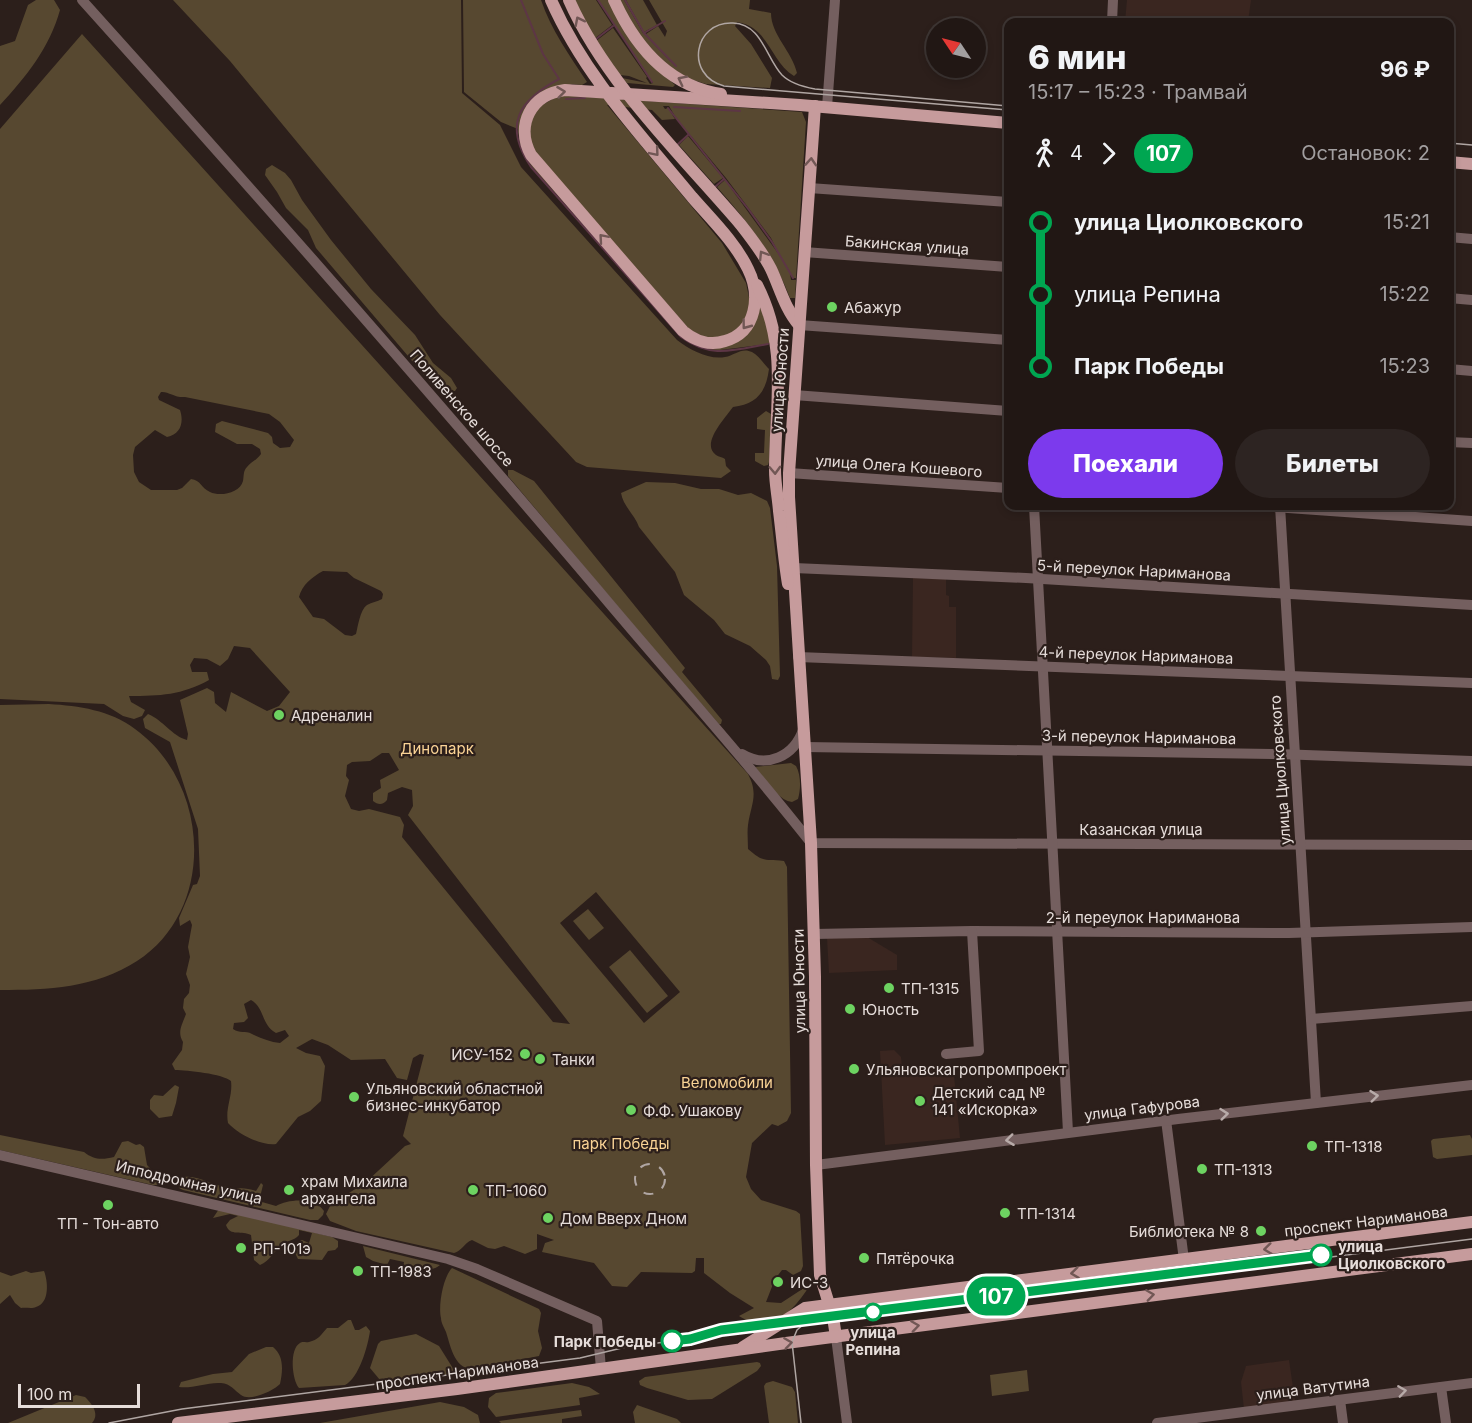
<!DOCTYPE html>
<html lang="ru">
<head>
<meta charset="utf-8">
<style>
	body { margin:0; font-family:Inter,sans-serif; background:#2d2422; color:#f1f3f6; height:100vh; display:flex; flex-direction:column; font-size:22px; white-space:nowrap }
	* { box-sizing:border-box; margin:0 }
	p { font-size:20px; color:#a29fa0 }
	.icon { flex:none; width:33px; height:33px; fill:none; stroke:currentColor; stroke-width:2; stroke-linecap:round; stroke-linejoin:round }
	.map { position:relative; flex:1; overflow:hidden }
	.sheet { position:absolute; left:1004px; top:18px; width:450px; height:492px; display:flex; flex-direction:column; background:#211714; border-radius:12px; box-shadow:0 3px 9px #0003,0 0 0 2px #3e3634 }
	.sheet>* { flex:none }
	.badge { padding:0 12px; border-radius:20px; font-size:21px; line-height:39px }
	.needle { width:39px; rotate:305deg }
	.tools { position:absolute; left:926px; top:18px; display:grid; gap:12px }
	.tools a { display:grid; place-items:center; width:60px; height:60px; border-radius:50%; background:#211714; box-shadow:0 3px 9px #0003,0 0 0 2px #3e3634; font-size:30px }
	.scale { position:absolute; left:18px; bottom:15px; width:122px; box-sizing:border-box; padding-left:6px; border:3px solid #e6ddda; border-top:0; font-size:16px; line-height:21px; white-space:nowrap; color:#e6ddda; -webkit-text-stroke:4px #2c1f1b; paint-order:stroke }
	.map>.badge { position:absolute; translate:-50% -50%; box-shadow:0 0 0 3px #fff }
	.legs { display:flex; align-items:center; gap:9px; height:66px; padding:0 24px; font-size:20px }
	.legs p { margin-inline-start:auto }
	.summary { display:flex; align-items:center; justify-content:space-between; height:102px; padding:0 24px }
	h1 { font-size:33px; font-weight:800; line-height:45px }
	.action { display:flex; gap:12px; margin-top:auto; padding:12px 24px }
	.action a { flex:1; height:69px; border-radius:36px; background:#7c3aed; color:#fff; font-size:24px; font-weight:800; line-height:69px; text-align:center }
	.action a+a { background:#2d2422; color:#f1f3f6 }
	ul { padding:0 24px; list-style:none }
	li { display:flex; align-items:center; gap:21px; height:72px; font-size:22px }
	li i { display:grid; place-items:center; width:9px; height:100%; margin:0 8px; background:currentColor }
	li i::after { content:''; width:15px; height:15px; margin:-8px; border:4px solid; border-radius:50%; background:#211714 }
	li p { margin-inline-start:auto }
	li:first-child i { background:linear-gradient(#0000 50%,currentColor 0) }
	li:last-child i { background:linear-gradient(currentColor 50%,#0000 0) }
	.map>svg:first-child { display:block }
</style>
</head>
<body>
<div class="map">
<svg width="1472" height="1423" viewBox="0 0 1472 1423">
	<rect width="100%" height="100%" fill="#2c1f1b"/>
	<g fill="#3a2620">
		<path d="M1127,0H1251L1248,22H1125Z"/>
		<path d="M913,578L946,579V595L949,596V607H956V658L912,657Z"/>
		<path d="M867,937L897,955V970L829,973L827,938Z"/>
		<path d="M894,1050L901,1057L902,1067L953,1065L960,1138L885,1145L880,1051Z"/>
		<path d="M1289,1360L1295,1401L1244,1409L1241,1382L1246,1366Z"/>
	</g>
	<g fill="#574830" fill-rule="evenodd">
		<path d="M36,0H54L60,10C50,47 26,77 0,105V46L15,41L28,5Z"/>
		<path d="M173,0H461L462,93L500,125L521,167L677,340C690,350 709,360 725,357C735,355 742,347 752,352C759,356 764,364 769,369C766,392 757,404 733,407C726,417 700,444 716,455C719,457 722,457 725,459L726,466L731,471L721,478L587,467L576,462L440,315L230,61Z"/>
		<path d="M463,0H541C551,30 570,56 587,82L582,85L572,84L537,97L525,150L704,346L754,325L759,309L762,307L771,341L768,344L712,351L701,348L689,341L532,167L520,146L518,129L501,122L464,92Z"/>
		<path d="M574,0H596L612,25L594,39Z"/>
		<path d="M598,0H609L641,54L675,85L673,87L627,83L622,78L647,83L629,76L620,75L596,41L613,28L647,77L646,78L650,84L653,83Z"/>
		<path d="M619,0H624L643,33L676,67L646,34L658,26L665,37L667,31L649,0H750L749,9L771,13C771,35 792,51 797,73L794,76C770,61 769,27 737,22L735,26L751,44L772,78L770,88L706,84L690,79L660,61L642,42Z"/>
		<path d="M626,0H643L657,25L644,32Z"/>
		<path d="M82,34L748,774C759,795 751,804 748,825C747,833 748,841 748,849C765,864 765,858 784,861L787,867L791,1113L787,1121L778,1126L772,1124L752,1143L746,1177L751,1189L761,1200L796,1211L800,1214L803,1266L801,1271L793,1275L786,1270H782L775,1279L766,1302L781,1303L807,1286L808,1288C792,1313 769,1335 739,1316L754,1308L730,1293L704,1273V1258H696L695,1271L692,1273L641,1272L627,1287L612,1286L594,1263L542,1252L545,1243L554,1240L537,1234V1249L525,1254L504,1246L495,1249L488,1248L472,1240C464,1243 462,1251 454,1253L356,1231L330,1221L326,1214L331,1204L365,1183L405,1146L411,1144L403,1136L424,1055L420,1054L413,1058L407,1080L397,1078L385,1059L351,1060L328,1045L312,1039L296,1048L306,1053L320,1056L325,1066L321,1101L310,1111L298,1117L276,1144C261,1146 238,1134 228,1123C225,1108 233,1096 231,1081C223,1074 187,1070 175,1070L172,1064L182,1050L183,1042C177,1032 182,1025 186,1014L183,1008L184,999L189,993L190,985L186,974L190,957L188,947L192,925L190,920L180,926L179,918L193,885L197,884L200,876L198,829L170,742L145,728L143,719L148,714C163,720 172,736 187,740L188,734L180,700L207,688L214,692L215,703L226,712L231,692L267,711L279,706L290,692L250,648L234,646L228,659L220,666L207,659L194,658L190,665L192,672H207L209,680C182,695 160,696 129,696L131,702L145,710L142,716L134,719L123,716L104,704L0,699V129ZM161,392C168,391 175,398 185,397L269,414L280,422L294,440L290,447L280,448L273,443L272,437L268,433L222,421L216,424L215,432L237,444H252L260,449L261,454C257,460 251,462 247,467C243,471 244,476 243,481C240,493 220,497 210,492C201,488 201,480 191,479L182,488L177,490H151L139,482L134,472L133,455L135,447L155,430L167,437C181,434 184,422 180,410L159,400L158,397ZM323,571L347,572L354,578L381,591L383,594L382,599C377,602 372,602 367,605C360,610 358,626 356,634L352,636L345,635L324,619L313,617L299,597C302,585 312,577 323,571ZM382,753H389L399,770L380,780L381,788L373,793V801C378,805 383,805 387,800L388,793L402,787L412,790L413,806L408,815L570,1024L553,1022L402,837L404,825L400,817L369,809L359,811L351,809L345,796L349,780L346,776L347,765L352,762L370,761ZM596,892L680,992L644,1023L560,923ZM251,1000C265,1008 261,1025 276,1033L285,1030L289,1036L280,1043C270,1042 261,1038 252,1034C245,1030 240,1034 233,1029L234,1023L244,1022L248,1018L244,1004Z"/>
		<path d="M560,95L802,112L806,122L796,278H793L790,273L791,280H796L795,298H790C774,255 748,222 717,187L725,180L780,256L771,238L726,178L676,118L669,106H663L665,109L668,108L675,119L662,120L652,110L607,105L722,243L746,283L751,307L740,328L724,337L706,338L690,330L536,155L528,135L535,109Z"/>
		<path d="M688,136L723,178L714,184L679,145Z"/>
		<path d="M272,165L285,173L291,180L302,200L331,240L371,289L415,335L433,363L451,378L457,388L455,391H449L431,383L316,248L308,230L286,208L277,192L265,175L266,169Z"/>
		<path d="M766,411L771,414L769,462L768,465L764,466L755,461V453H764L765,430L757,429V418Z"/>
		<path d="M508,470H513L534,481L685,668L682,672L722,720L721,724H719L641,634L508,476Z"/>
		<path d="M646,482L675,483L701,489H719L738,495L751,493L767,501L770,508L777,566L780,676L778,680L772,679L770,666L766,660L750,646L725,634L714,620L684,595L675,572L639,527C635,515 623,506 621,493Z"/>
		<path d="M49,704C79,706 110,710 135,729C210,783 217,909 137,961C95,988 48,990 0,990V705Z"/>
		<path d="M791,763L796,766C801,775 801,789 798,799L792,802C777,800 765,778 755,767Z"/>
		<path d="M588,909L604,928L589,940L573,921Z"/>
		<path d="M630,950L668,996L647,1013L609,967Z"/>
		<path d="M175,1085L179,1087L176,1103L172,1116L159,1118L150,1109V1100L154,1095L163,1096Z"/>
		<path d="M0,1135L84,1152C94,1160 102,1160 114,1157L122,1142L128,1141L136,1145L140,1144L144,1147L147,1165L162,1181L159,1185H153L0,1150Z"/>
		<path d="M1470,1135L1472,1139V1155L1437,1159L1433,1157L1431,1141L1433,1139Z"/>
		<path d="M184,1177C199,1175 212,1186 227,1187C237,1189 245,1187 256,1191L261,1183L263,1185L260,1197L262,1202L276,1206C289,1199 314,1197 324,1211L323,1215L318,1220H310L183,1190L179,1188L178,1184Z"/>
		<path d="M219,1209L332,1237L338,1241V1247L335,1250L328,1251L322,1260L298,1259L295,1253L298,1242L302,1240L309,1243L312,1233L299,1230V1235C294,1241 287,1240 282,1245C274,1251 270,1261 260,1265L254,1260L251,1235C242,1230 230,1237 226,1225L230,1220L238,1216L230,1214L213,1218Z"/>
		<path d="M363,1246L440,1265C430,1273 415,1271 403,1268L404,1262L390,1259L387,1265L373,1261L366,1257Z"/>
		<path d="M452,1268L539,1309L541,1313L538,1331L542,1348L539,1356L471,1369C454,1368 450,1344 446,1332C444,1327 441,1323 441,1318C438,1306 443,1277 452,1268Z"/>
		<path d="M26,1271L31,1273L44,1271C48,1281 50,1303 36,1307C32,1309 26,1307 21,1308L15,1303L10,1295L0,1304V1272L11,1276Z"/>
		<path d="M348,1320H351L355,1330H359L366,1326L370,1331C368,1346 359,1378 345,1385L299,1388C292,1380 289,1349 300,1343C303,1341 305,1343 309,1342C318,1340 321,1335 327,1328H338Z"/>
		<path d="M416,1334L439,1346L454,1370L453,1373L442,1376L380,1380L370,1368L378,1344L381,1341Z"/>
		<path d="M266,1347H273C284,1356 283,1370 280,1384C273,1391 250,1402 241,1395C234,1390 231,1384 221,1383C207,1382 192,1389 179,1387L181,1382L213,1374L232,1372L249,1354Z"/>
		<path d="M757,1362L760,1363L761,1366L757,1371L712,1399L688,1400L647,1388L640,1385L639,1381L645,1377Z"/>
		<path d="M1027,1370L1029,1391L992,1396L990,1375Z"/>
		<path d="M773,1381L792,1387L795,1392L798,1423H769L764,1386L766,1383Z"/>
		<path d="M572,1383L589,1387L600,1394L579,1398L580,1405L496,1417L488,1407L489,1398L496,1393Z"/>
		<path d="M76,1395L85,1397C92,1404 100,1414 92,1423H8Z"/>
		<path d="M440,1402L464,1407L478,1415L480,1423H320Z"/>
		<path d="M637,1405L677,1419L681,1423H635L633,1412Z"/>
		<path d="M581,1410L582,1416L562,1419V1423H501L499,1421Z"/>
	</g>
	<g fill="none" stroke-linecap="round" stroke-linejoin="round">
		<g stroke="#5d3645" stroke-width="2">
			<path d="M521,0L543,54L559,79C518,101 503,125 531,167L681,337C711,359 734,350 768,344"/>
			<path d="M598,0L652,82"/>
			<path d="M625,0L644,33L676,66"/>
			<path d="M644,33L665,21"/>
			<path d="M596,39L613,26"/>
			<path d="M566,99L585,98"/>
			<path d="M674,107L740,111"/>
			<path d="M668,108L749,210L772,242L793,278"/>
			<path d="M677,145L688,135"/>
			<path d="M715,187L724,179"/>
		</g>
		<g stroke="#745f5f" stroke-width="10">
			<path d="M82,0C257,194 429,391 598,590C669,675 743,756 811,843L1472,845"/>
			<path d="M1112,22L1113,0"/>
			<path d="M827,107L835,0"/>
			<path d="M809,188L1008,202"/>
			<path d="M1449,237L1472,239"/>
			<path d="M804,252L1008,267"/>
			<path d="M1449,298L1472,300"/>
			<path d="M799,325L1008,340"/>
			<path d="M1449,369L1472,371"/>
			<path d="M794,395L1008,411"/>
			<path d="M1449,442L1472,443"/>
			<path d="M789,473L1008,488"/>
			<path d="M1034,506L1068,1132"/>
			<path d="M1260,506L1472,521"/>
			<path d="M1280,506L1316,1103"/>
			<path d="M794,568L1026,578L1472,605"/>
			<path d="M798,657L1472,683"/>
			<path d="M805,747L1278,754L1472,761"/>
			<path d="M742,754C767,769 794,756 803,730"/>
			<path d="M814,934L972,931L1289,933L1472,927"/>
			<path d="M1311,1019L1472,1006"/>
			<path d="M946,1054L979,1051L972,931"/>
			<path d="M1166,1120L1184,1260"/>
			<path d="M0,1155L448,1259L477,1269L597,1321L601,1369"/>
			<path d="M816,1165L1178,1119L1472,1085"/>
			<path d="M836,1337L847,1423"/>
			<path d="M1441,1387L1446,1423"/>
			<path d="M1340,1400L1343,1423"/>
			<path d="M1157,1423L1472,1383"/>
		</g>
		<g stroke="#c69b9c" stroke-width="12">
			<path d="M551,0C584,75 641,135 692,197C711,219 735,242 748,269C761,295 757,332 725,341C710,346 695,341 683,331L531,155C515,125 531,94 565,90L800,105L1008,123"/>
			<path d="M569,0C605,82 683,157 741,225C752,239 763,253 771,269C780,288 785,309 799,325"/>
			<path d="M614,0C635,46 668,86 721,94"/>
			<path d="M815,106L789,473V497L811,843L815,977L816,1165L820,1275L833,1317L836,1337"/>
			<path d="M1449,162L1472,164"/>
			<path d="M757,285C789,348 775,403 775,470C775,484 778,497 779,511C782,535 784,560 788,584"/>
			<path d="M743,1347L805,1308L1472,1222"/>
			<path d="M178,1423L457,1389L786,1343L1472,1254"/>
		</g>
		<g stroke="#b0a6a3" stroke-width="1.5">
			<path d="M1008,106L815,89C804,87 791,84 782,75C766,58 762,24 733,23C694,21 684,75 724,86L1008,110"/>
			<path d="M1449,143L1472,145"/>
			<path d="M109,1423L182,1409L580,1358L626,1347L1472,1239"/>
			<path d="M801,1423L792,1342L797,1330L805,1323"/>
		</g>
		<circle stroke="#b0a6a3" stroke-width="2" stroke-dasharray="10 10" stroke-linecap="butt" cx="650" cy="1179" r="15"/>
	</g>
	<defs><path id="oneway-chevron" d="M-2-3.5L2.5 0L-2 3.5" fill="none" stroke-width="1.6" stroke-linecap="round" stroke-linejoin="round" transform="scale(1.5)"/></defs>
	<g stroke="#715755">
		<use href="#oneway-chevron" transform="translate(579 21) rotate(-117)"/>
		<use href="#oneway-chevron" transform="translate(682 80) rotate(-153)"/>
		<use href="#oneway-chevron" transform="translate(561 92) rotate(-7)"/>
		<use href="#oneway-chevron" transform="translate(655 152) rotate(50)"/>
		<use href="#oneway-chevron" transform="translate(811 162) rotate(-86)"/>
		<use href="#oneway-chevron" transform="translate(603 238) rotate(-131)"/>
		<use href="#oneway-chevron" transform="translate(763 255) rotate(-122)"/>
		<use href="#oneway-chevron" transform="translate(746 325) rotate(127)"/>
		<use href="#oneway-chevron" transform="translate(775 470) rotate(88)"/>
		<use href="#oneway-chevron" transform="translate(1268 1249) rotate(173)"/>
		<use href="#oneway-chevron" transform="translate(1075 1273) rotate(173)"/>
		<use href="#oneway-chevron" transform="translate(1150 1295) rotate(-8)"/>
		<use href="#oneway-chevron" transform="translate(915 1326) rotate(-8)"/>
		<use href="#oneway-chevron" transform="translate(788 1343) rotate(-8)"/>
	</g>
	<g stroke="#b8aba9">
		<use href="#oneway-chevron" transform="translate(1374 1096) rotate(-6)"/>
		<use href="#oneway-chevron" transform="translate(1224 1114) rotate(-6)"/>
		<use href="#oneway-chevron" transform="translate(1010 1140) rotate(173)"/>
		<use href="#oneway-chevron" transform="translate(1402 1391) rotate(-8)"/>
	</g>
	<g fill="none" stroke-linecap="round" stroke-linejoin="round">
		<g stroke="#fff" stroke-width="14">
			<path id="line-1" d="M672,1341L690,1339L721,1330L1321,1255"/>
		</g>
		<use href="#line-1" stroke="#00a651" stroke-width="9"/>
	</g>
	<g fill="#6dd361" stroke="#2c1f1b" stroke-width="2">
		<circle cx="832" cy="307" r="6"/>
		<circle cx="279" cy="715" r="6"/>
		<circle cx="889" cy="988" r="6"/>
		<circle cx="850" cy="1009" r="6"/>
		<circle cx="525" cy="1054" r="6"/>
		<circle cx="540" cy="1059" r="6"/>
		<circle cx="854" cy="1069" r="6"/>
		<circle cx="354" cy="1097" r="6"/>
		<circle cx="920" cy="1101" r="6"/>
		<circle cx="631" cy="1110" r="6"/>
		<circle cx="1312" cy="1146" r="6"/>
		<circle cx="1202" cy="1169" r="6"/>
		<circle cx="289" cy="1190" r="6"/>
		<circle cx="473" cy="1190" r="6"/>
		<circle cx="108" cy="1205" r="6"/>
		<circle cx="1005" cy="1213" r="6"/>
		<circle cx="548" cy="1218" r="6"/>
		<circle cx="1261" cy="1231" r="6"/>
		<circle cx="241" cy="1248" r="6"/>
		<circle cx="864" cy="1258" r="6"/>
		<circle cx="358" cy="1271" r="6"/>
		<circle cx="778" cy="1282" r="6"/>
	</g>
	<g fill="#fff" stroke="#00a651" stroke-width="3">
		<circle cx="1321" cy="1255" r="10"/>
		<circle cx="873" cy="1312" r="8"/>
		<circle cx="672" cy="1341" r="10"/>
	</g>
	<g text-anchor="middle" dominant-baseline="central" stroke-width="4.5" stroke-linejoin="round" paint-order="stroke">
		<g font-size="15" fill="#e6ddda" stroke="#2c1f1b">
			<text transform="translate(907 245) rotate(4)">Бакинская улица</text>
			<text transform="translate(780 380) rotate(-86)">улица Юности</text>
			<text transform="translate(462 408) rotate(49)">Поливенское шоссе</text>
			<text transform="translate(899 466) rotate(4)">улица Олега Кошевого</text>
			<text transform="translate(1134 570) rotate(3)">5-й переулок Нариманова</text>
			<text transform="translate(1136 655) rotate(2)">4-й переулок Нариманова</text>
			<text transform="translate(1139 737) rotate(1)">3-й переулок Нариманова</text>
			<text transform="translate(1280 770) rotate(-94)">улица Циолковского</text>
			<text x="1141" y="829">Казанская улица</text>
			<text x="1143" y="917">2-й переулок Нариманова</text>
			<text transform="translate(799 981) rotate(-91)">улица Юности</text>
			<text transform="translate(1142 1108) rotate(-7)">улица Гафурова</text>
			<text transform="translate(189 1182) rotate(13)">Ипподромная улица</text>
			<text transform="translate(1366 1221) rotate(-7)">проспект Нариманова</text>
			<text transform="translate(457 1373) rotate(-8)">проспект Нариманова</text>
			<text transform="translate(1313 1388) rotate(-7)">улица Ватутина</text>
		</g>
		<g font-size="15" fill="#e6ddda" stroke="#2c1f1b" text-anchor="start">
			<text x="844" y="307">Абажур</text>
			<text x="291" y="715">Адреналин</text>
			<text x="901" y="988">ТП-1315</text>
			<text x="862" y="1009">Юность</text>
			<text x="513" y="1054" text-anchor="end">ИСУ-152</text>
			<text x="552" y="1059">Танки</text>
			<text x="866" y="1069">Ульяновскагропромпроект</text>
			<text x="366" y="1088">Ульяновский областной<tspan x="366" dy="17">бизнес-инкубатор</tspan></text>
			<text x="932" y="1092">Детский сад №<tspan x="932" dy="17">141 «Искорка»</tspan></text>
			<text x="643" y="1110">Ф.Ф. Ушакову</text>
			<text x="1324" y="1146">ТП-1318</text>
			<text x="1214" y="1169">ТП-1313</text>
			<text x="301" y="1181">храм Михаила<tspan x="301" dy="17">архангела</tspan></text>
			<text x="485" y="1190">ТП-1060</text>
			<text x="1017" y="1213">ТП-1314</text>
			<text x="560" y="1218">Дом Вверх Дном</text>
			<text x="108" y="1223" text-anchor="middle">ТП - Тон-авто</text>
			<text x="1249" y="1231" text-anchor="end">Библиотека № 8</text>
			<text x="253" y="1248">РП-101э</text>
			<text x="876" y="1258">Пятёрочка</text>
			<text x="370" y="1271">ТП-1983</text>
			<text x="790" y="1282">ИС-3</text>
		</g>
		<g font-size="15" fill="#fad395" stroke="#2c1f1b">
			<text x="437" y="748">Динопарк</text>
			<text x="727" y="1082">Веломобили</text>
			<text x="621" y="1143">парк Победы</text>
		</g>
		<g font-size="15" font-weight="bold" fill="#e6ddda" stroke="#2c1f1b" text-anchor="start">
			<text x="1338" y="1246">улица<tspan x="1338" dy="17">Циолковского</tspan></text>
			<text x="873" y="1332" text-anchor="middle">улица<tspan x="873" dy="17">Репина</tspan></text>
			<text x="656" y="1341" text-anchor="end">Парк Победы</text>
		</g>
	</g>
</svg>
<div class="tools">
<a><svg class="needle" viewBox="-14 -14 28 28"><path d="M0-13l5 13h-10z" fill="#e53935"/><path d="M0 13l5-13h-10z" fill="#a29fa0"/></svg></a>
</div>
<div class="scale">100 m</div>
<b class="badge" style="left:996px;top:1296px;background:#00a651;color:#fff">107</b>
<section class="sheet">
<div class="summary"><div><h1>6 мин</h1><p>15:17 – 15:23 · Трамвай</p></div><b>96 ₽</b></div>
<div class="legs"><svg class="icon" aria-label="walk" viewBox="0 0 24 24"><circle cx="13" cy="4" r="2"/><path d="M13 8l-2 6 4 7M11 14l-3 7M7 12l3-4h3l4 4"/></svg>4<svg class="icon" aria-label="forward" viewBox="0 0 24 24"><path d="M9 5l7 7-7 7"/></svg><b class="badge" style="background:#00a651;color:#fff">107</b><p>Остановок: 2</p></div>
<ul>
<li><i style="color:#00a651"></i><b>улица Циолковского</b><p>15:21</p></li>
<li><i style="color:#00a651"></i><span>улица Репина</span><p>15:22</p></li>
<li><i style="color:#00a651"></i><b>Парк Победы</b><p>15:23</p></li>
</ul>
<div class="action"><a>Поехали</a><a>Билеты</a></div>
</section>
</div>
</body>
</html>
